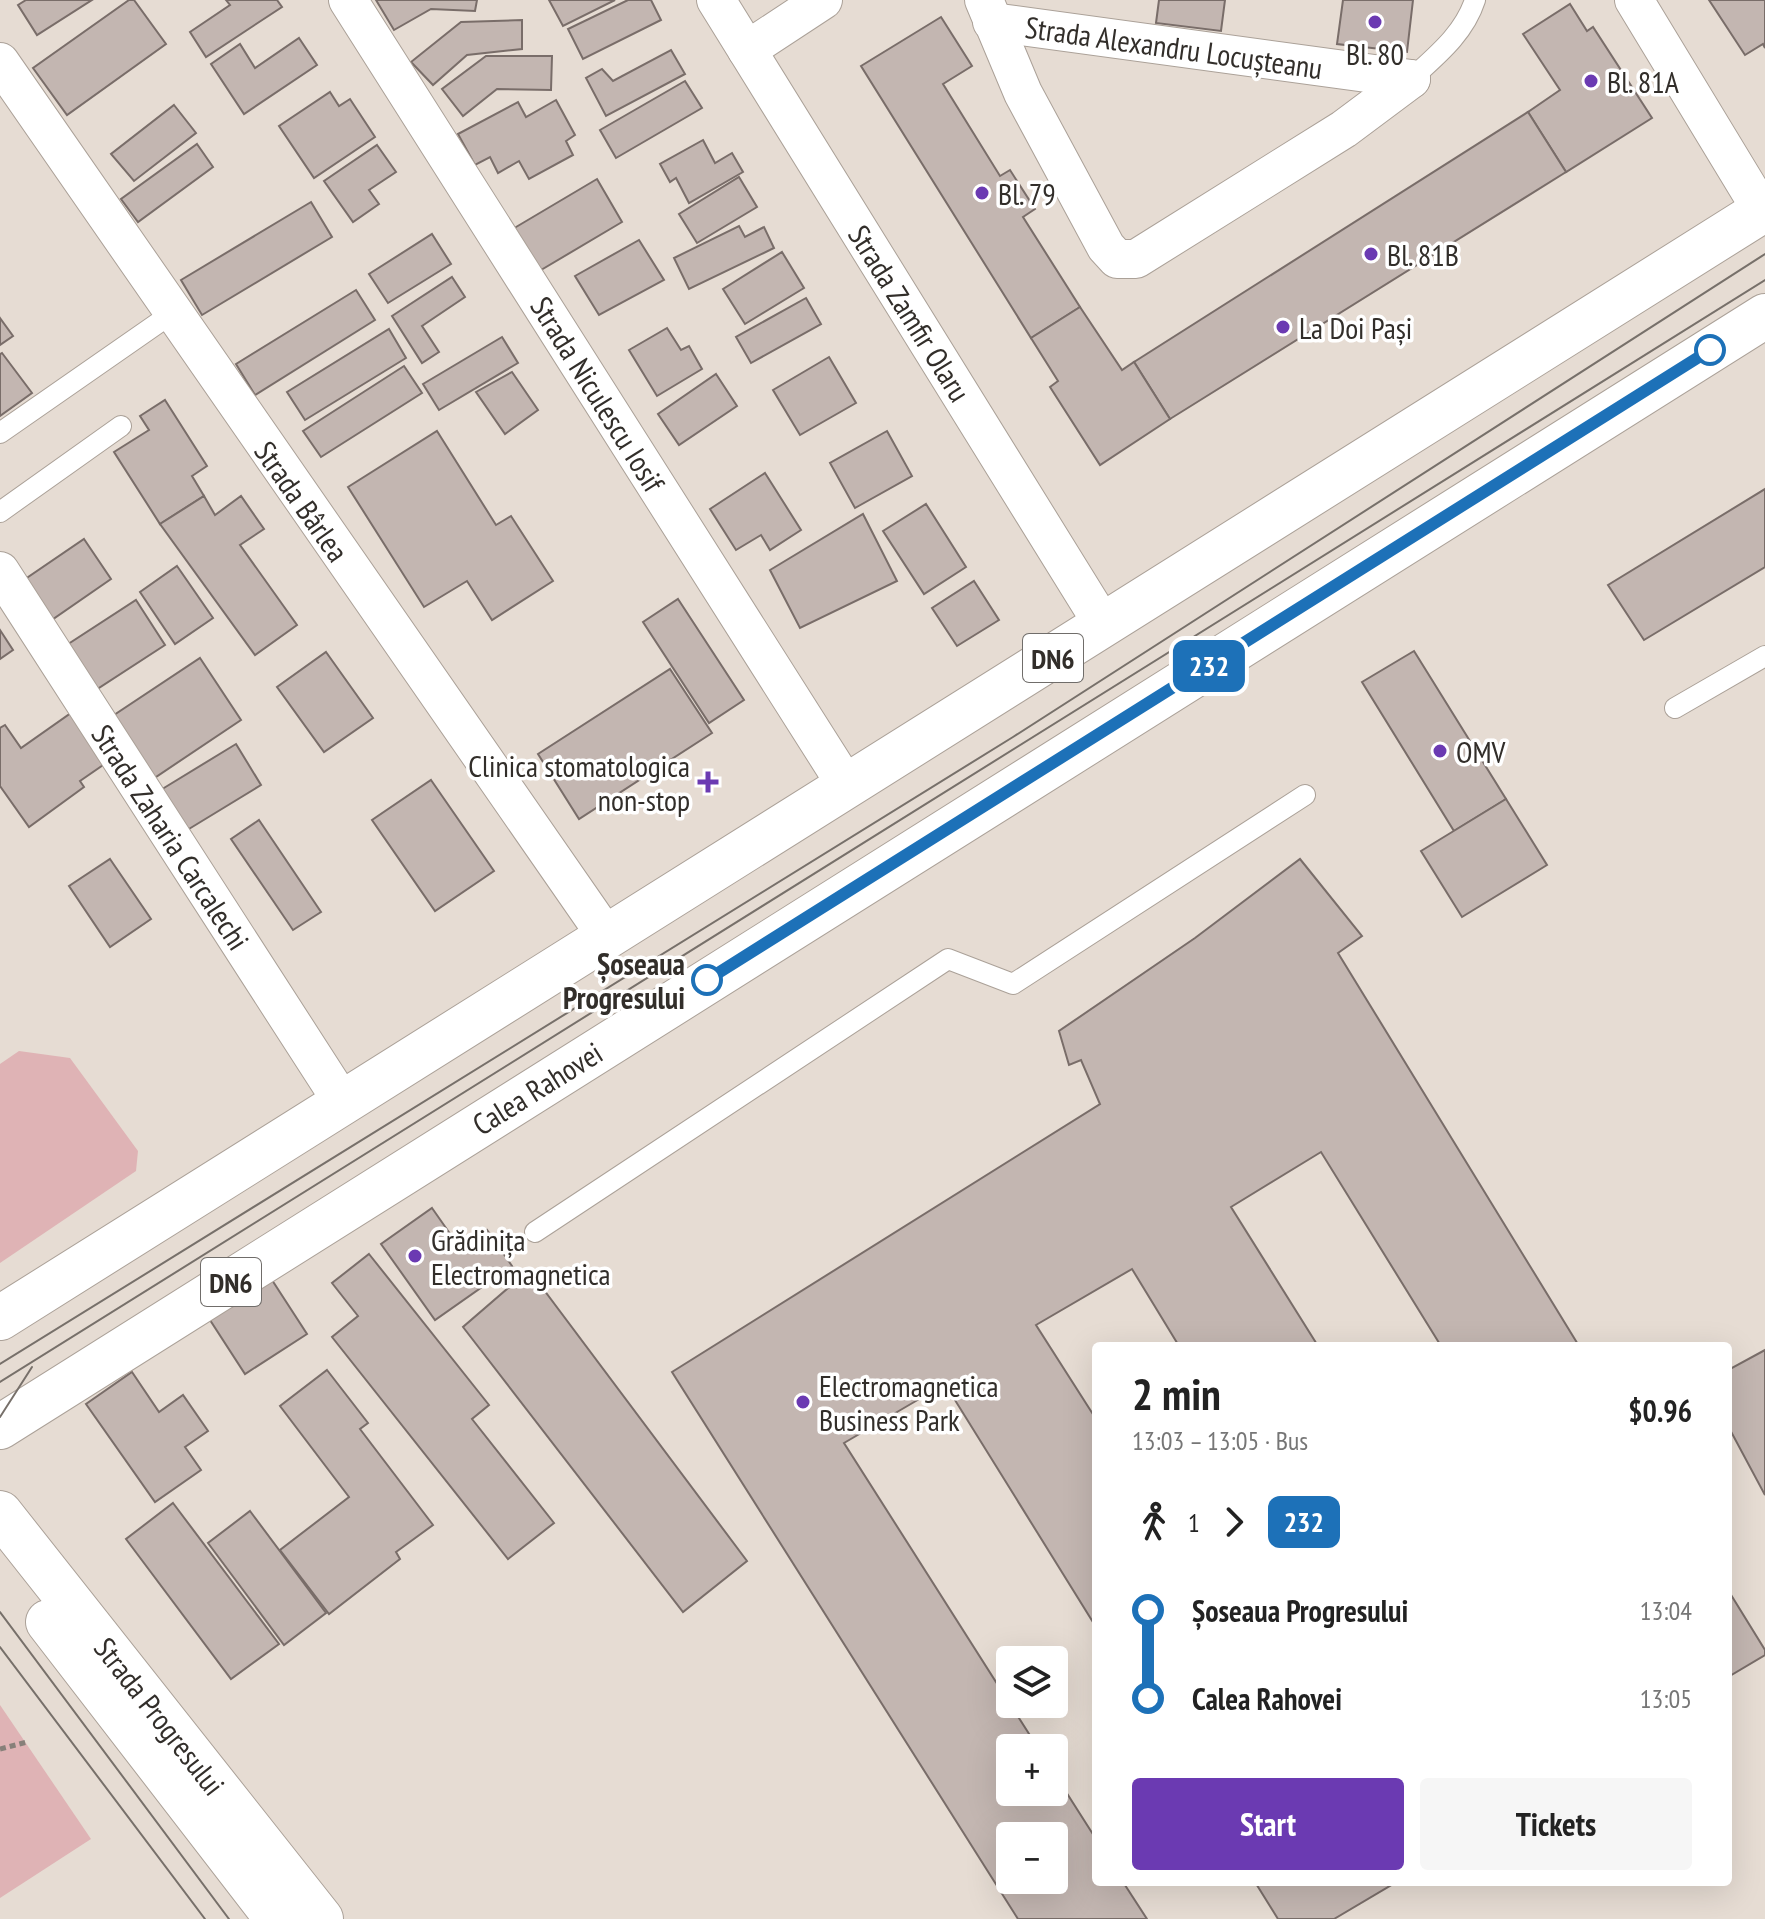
<!DOCTYPE html>
<html lang="en">
<head>
<meta charset="utf-8">
<style>
	body { margin:0; font-family:"PT Sans Narrow",sans-serif; background:#f6f6f6; color:#222; height:100vh; display:flex; flex-direction:column; font-size:30px; white-space:nowrap }
	* { box-sizing:border-box; margin:0 }
	p { font-size:26px; color:#767676 }
	.icon { flex:none; width:44px; height:44px; fill:none; stroke:currentColor; stroke-width:2; stroke-linecap:round; stroke-linejoin:round }
	.map { position:relative; flex:1; overflow:hidden }
	.panel { position:absolute; left:1092px; top:1342px; width:640px; height:544px; display:flex; flex-direction:column; background:#fff; border-radius:8px; box-shadow:0 8px 32px #0002 }
	.panel>* { flex:none }
	.badge { padding:0 16px; border-radius:12px; font-size:28px; line-height:52px }
	.tools { position:absolute; left:996px; top:1646px; display:grid; gap:16px }
	.tools a { display:grid; place-items:center; width:72px; height:72px; border-radius:8px; background:#fff; box-shadow:0 8px 32px #0002; font-size:40px }
	.map>.badge { position:absolute; translate:-50% -50%; box-shadow:0 0 0 4px #fff }
	.legs { display:flex; align-items:center; gap:12px; height:88px; padding:0 40px; font-size:26px }
	.legs p { margin-inline-start:auto }
	.summary { display:flex; align-items:center; justify-content:space-between; height:136px; padding:0 40px }
	h1 { font-size:44px; font-weight:700; line-height:60px }
	.cta { display:flex; gap:16px; margin-top:auto; padding:16px 40px }
	.cta a { flex:1; height:92px; border-radius:8px; background:#6b3ab2; color:#fff; font-size:32px; font-weight:700; line-height:92px; text-align:center }
	.cta a+a { background:#f6f6f6; color:#222 }
	ul { padding:0 40px; list-style:none }
	li { display:flex; align-items:center; gap:28px; height:88px; font-size:30px }
	li i { display:grid; place-items:center; width:12px; height:100%; margin:0 10px; background:currentColor }
	li i::after { content:''; width:20px; height:20px; margin:-10px; border:6px solid; border-radius:50%; background:#fff }
	li p { margin-inline-start:auto }
	li:first-child i { background:linear-gradient(#0000 50%,currentColor 0) }
	li:last-child i { background:linear-gradient(currentColor 50%,#0000 0) }
	.map>svg:first-child { display:block }
</style>
</head>
<body>
<div class="map">
<svg width="1765" height="1919" viewBox="0 0 1765 1919">
	<rect width="100%" height="100%" fill="#e6dcd3"/>
	<g fill="#dfb3b5">
		<path d="M19,1051L70,1058L138,1151L136,1171L0,1263V1064Z"/>
		<path d="M0,1705L91,1839L0,1898Z"/>
	</g>
	<g fill="#c3b6b1" stroke="#796d69" stroke-width="2" fill-rule="evenodd">
		<path d="M26,0H92L37,35L18,5Z"/>
		<path d="M129,0H134L166,44L67,115L33,68Z"/>
		<path d="M226,0H277L282,7L206,57L190,32L230,5Z"/>
		<path d="M376,0H477L475,11L431,9L394,30Z"/>
		<path d="M549,0H615L563,26Z"/>
		<path d="M628,0H651L661,20L583,59L568,29Z"/>
		<path d="M1159,0H1225L1221,31L1156,23Z"/>
		<path d="M1343,0H1413L1407,52L1337,44Z"/>
		<path d="M1709,0H1765V48L1763,44L1745,55Z"/>
		<path d="M1570,4L1587,31L1593,27L1652,118L1566,172L1528,112L1560,90L1523,34Z"/>
		<path d="M941,17L972,66L943,84L1000,176L1010,170L1035,209L1023,217L1080,307L1031,338L861,66Z"/>
		<path d="M522,20V49L467,55L433,85L411,62L461,22Z"/>
		<path d="M299,38L317,65L244,114L211,64L240,44L255,68Z"/>
		<path d="M671,50L685,74L606,116L586,78L602,69L613,81Z"/>
		<path d="M486,56H552L551,90L497,89L463,116L442,89Z"/>
		<path d="M685,81L702,108L616,158L600,130Z"/>
		<path d="M330,92L339,106L350,99L375,137L314,178L279,126Z"/>
		<path d="M556,100L575,135L566,141L573,155L529,179L519,161L498,173L490,157L475,165L458,134L518,102L526,117Z"/>
		<path d="M174,105L196,133L134,181L111,154Z"/>
		<path d="M1528,112L1566,172L1170,419L1134,362Z"/>
		<path d="M703,140L715,163L732,153L743,172L689,203L676,178L670,182L660,164Z"/>
		<path d="M197,144L213,167L138,222L121,199Z"/>
		<path d="M377,145L396,172L369,190L379,204L353,222L324,181Z"/>
		<path d="M739,177L757,207L697,243L679,214Z"/>
		<path d="M597,179L622,222L536,273L511,230Z"/>
		<path d="M311,202L332,237L202,315L181,280Z"/>
		<path d="M739,226L745,237L764,227L774,248L689,289L674,258Z"/>
		<path d="M432,234L451,264L388,303L369,274Z"/>
		<path d="M639,240L664,280L599,315L575,276Z"/>
		<path d="M782,252L804,288L745,324L723,289Z"/>
		<path d="M452,277L465,297L422,326L439,352L422,363L392,316Z"/>
		<path d="M356,290L375,320L255,395L236,364Z"/>
		<path d="M806,298L821,324L751,363L736,337Z"/>
		<path d="M1080,307L1122,370L1134,362L1170,419L1100,465L1050,387L1058,381L1031,338Z"/>
		<path d="M0,318L13,336L0,345Z"/>
		<path d="M667,328L681,350L689,346L702,369L657,396L629,350Z"/>
		<path d="M389,329L406,358L305,420L287,392Z"/>
		<path d="M502,337L518,363L439,410L423,384Z"/>
		<path d="M2,353L32,393L0,416V354Z"/>
		<path d="M829,357L856,403L800,435L773,390Z"/>
		<path d="M404,366L422,393L321,457L303,431Z"/>
		<path d="M512,372L538,410L505,434L476,392Z"/>
		<path d="M716,374L737,406L679,445L658,414Z"/>
		<path d="M165,400L207,466L192,476L204,496L160,524L114,452L149,430L140,416Z"/>
		<path d="M437,431L496,525L511,516L553,581L492,620L467,581L424,607L348,487Z"/>
		<path d="M887,431L912,476L855,508L830,463Z"/>
		<path d="M765,473L801,530L770,550L761,535L736,550L710,509Z"/>
		<path d="M1765,489V567L1644,640L1608,585Z"/>
		<path d="M204,496L215,515L241,496L264,529L240,545L297,625L255,655L160,524Z"/>
		<path d="M926,504L966,567L924,594L883,531Z"/>
		<path d="M863,514L897,581L800,628L770,570Z"/>
		<path d="M84,539L111,579L43,626L15,586Z"/>
		<path d="M177,566L213,618L175,644L140,592Z"/>
		<path d="M974,581L999,620L957,646L932,608Z"/>
		<path d="M678,599L744,700L709,723L643,622Z"/>
		<path d="M136,600L165,645L88,695L59,650Z"/>
		<path d="M0,630L13,650L0,659Z"/>
		<path d="M1414,651L1506,799L1454,831L1362,682Z"/>
		<path d="M326,652L373,718L324,752L277,687Z"/>
		<path d="M200,658L241,720L147,783L105,721Z"/>
		<path d="M670,669L712,733L579,819L538,754Z"/>
		<path d="M71,713L106,763L80,781L84,787L29,827L0,786V728L5,725L21,748Z"/>
		<path d="M236,744L261,785L184,832L159,791Z"/>
		<path d="M431,780L494,871L435,911L372,820Z"/>
		<path d="M1506,799L1547,865L1462,917L1421,851Z"/>
		<path d="M259,820L321,912L293,930L231,839Z"/>
		<path d="M110,859L151,919L110,947L69,886Z"/>
		<path d="M1300,859L1362,936L1338,953L1579,1346H1441L1321,1152L1231,1207L1318,1346H1179L1132,1269L1036,1325L1096,1419V1627L945,1384L844,1443L1038,1748H1010V1792H1054V1773L1096,1839V1882H1123L1147,1919H1018L672,1372L1100,1104L1081,1060L1069,1065L1059,1031L1195,938ZM1010,1836H1054V1880H1010Z"/>
		<path d="M432,1208L460,1248L487,1230L512,1266L435,1320L381,1244Z"/>
		<path d="M369,1254L489,1405L472,1419L554,1523L508,1559L332,1337L358,1316L332,1283Z"/>
		<path d="M529,1270L747,1561L683,1612L463,1327Z"/>
		<path d="M272,1280L307,1334L245,1374L210,1320Z"/>
		<path d="M1765,1350V1495L1728,1426V1370Z"/>
		<path d="M327,1370L368,1423L360,1429L433,1525L396,1552L400,1559L329,1614L280,1550L349,1497L280,1406Z"/>
		<path d="M132,1372L159,1412L183,1395L208,1431L185,1447L201,1470L155,1502L86,1404Z"/>
		<path d="M173,1503L279,1644L231,1679L126,1539Z"/>
		<path d="M250,1511L326,1613L284,1645L208,1543Z"/>
		<path d="M1728,1590L1765,1650V1655L1728,1677Z"/>
		<path d="M1255,1882H1392L1393,1884L1334,1919H1278Z"/>
	</g>
	<g fill="none" stroke-linecap="round" stroke-linejoin="round">
		<g stroke="#aba198" stroke-width="22">
			<g id="lane">
				<path d="M1411,79C1436,56 1464,34 1475,0"/>
				<path d="M0,433L171,314"/>
				<path d="M0,512L121,426"/>
				<path d="M1675,708L1765,656"/>
				<path d="M535,1232L948,959L1013,984L1305,795"/>
			</g>
		</g>
		<g stroke="#aba198" stroke-width="40">
			<g id="street">
				<path d="M348,0L848,788"/>
				<path d="M716,0L1104,626"/>
				<path d="M984,0L1023,93L1106,247L1117,259H1136L1344,129L1411,79"/>
				<path d="M1634,0L1762,211"/>
				<path d="M992,22L1411,79"/>
				<path d="M747,50L823,0"/>
				<path d="M0,62L607,937"/>
				<path d="M0,571L343,1103"/>
			</g>
		</g>
		<g stroke="#aba198" stroke-width="46">
			<g id="secondary">
				<path d="M0,1513L321,1919"/>
				<path d="M48,1622L277,1919"/>
			</g>
		</g>
		<g stroke="#aba198" stroke-width="46">
			<g id="primary">
				<path d="M0,1318L1765,209"/>
				<path d="M0,1427L1765,316"/>
			</g>
		</g>
		<path stroke="#87807a" stroke-width="5" stroke-dasharray="6 4" stroke-linecap="butt" d="M0,1749L27,1742"/>
		<use href="#lane" stroke="#fff" stroke-width="20"/>
		<use href="#street" stroke="#fff" stroke-width="38"/>
		<use href="#secondary" stroke="#fff" stroke-width="44"/>
		<use href="#primary" stroke="#fff" stroke-width="44"/>
		<g stroke="#77706a" stroke-width="2">
			<path d="M0,1364L1013,737L1765,254"/>
			<path d="M0,1382L1765,280"/>
			<path d="M0,1417L32,1367"/>
			<path d="M0,1612L229,1919"/>
			<path d="M0,1647L205,1919"/>
		</g>
	</g>
	<g fill="none" stroke-linecap="round" stroke-linejoin="round">
		<g stroke="#fff" stroke-width="18">
			<path id="line-1" d="M707,980L1710,350"/>
		</g>
		<use href="#line-1" stroke="#1d71b8" stroke-width="12"/>
	</g>
	<g fill="#6b3ab2" stroke="#fff" stroke-width="3">
		<circle cx="1375" cy="22" r="8"/>
		<circle cx="1591" cy="81" r="8"/>
		<circle cx="982" cy="193" r="8"/>
		<circle cx="1371" cy="254" r="8"/>
		<circle cx="1283" cy="327" r="8"/>
		<circle cx="1440" cy="751" r="8"/>
		<path d="M704 770h8v8h8v8h-8v8h-8v-8h-8v-8h8z"/>
		<circle cx="415" cy="1256" r="8"/>
		<circle cx="803" cy="1402" r="8"/>
	</g>
	<g fill="#fff" stroke="#1d71b8" stroke-width="4">
		<circle cx="1710" cy="350" r="14"/>
		<circle cx="707" cy="980" r="14"/>
	</g>
	<g text-anchor="middle" dominant-baseline="central" stroke-width="7" stroke-linejoin="round" paint-order="stroke">
		<g fill="#fff" stroke="#706d6a" stroke-width="2">
			<rect x="1023" y="634" width="60" height="48" rx="6"/>
			<rect x="201" y="1258" width="60" height="48" rx="6"/>
		</g>
		<g font-size="28" font-weight="bold" fill="#322e2a">
			<text x="1053" y="658">DN6</text>
			<text x="231" y="1282">DN6</text>
		</g>
		<g font-size="30" fill="#322e2a" stroke="#fff">
			<text transform="translate(1174 47) rotate(8)">Strada Alexandru Locușteanu</text>
			<text transform="translate(910 313) rotate(58)">Strada Zamfir Olaru</text>
			<text transform="translate(598 394) rotate(58)">Strada Niculescu Iosif</text>
			<text transform="translate(302 501) rotate(55)">Strada Bârlea</text>
			<text transform="translate(171 837) rotate(57)">Strada Zaharia Carcalechi</text>
			<text transform="translate(537 1088) rotate(-32)">Calea Rahovei</text>
			<text transform="translate(160 1716) rotate(52)">Strada Progresului</text>
		</g>
		<g font-size="30" fill="#322e2a" stroke="#fff" text-anchor="start">
			<text x="1375" y="53" text-anchor="middle">Bl. 80</text>
			<text x="1607" y="81">Bl. 81A</text>
			<text x="998" y="193">Bl. 79</text>
			<text x="1387" y="254">Bl. 81B</text>
			<text x="1299" y="327">La Doi Pași</text>
			<text x="1456" y="751">OMV</text>
			<text x="690" y="765" text-anchor="end">Clinica stomatologica<tspan x="690" dy="34">non-stop</tspan></text>
			<text x="431" y="1239">Grădinița<tspan x="431" dy="34">Electromagnetica</tspan></text>
			<text x="819" y="1385">Electromagnetica<tspan x="819" dy="34">Business Park</tspan></text>
		</g>
		<g font-size="30" font-weight="bold" fill="#322e2a" stroke="#fff" text-anchor="end">
			<text x="685" y="963">Șoseaua<tspan x="685" dy="34">Progresului</tspan></text>
		</g>
	</g>
</svg>
<div class="tools">
<a><svg class="icon" aria-label="layers" viewBox="0 0 24 24"><path d="M12 4l9 5-9 5-9-5zM3 14l9 5 9-5"/></svg></a>
<a>+</a>
<a>−</a>
</div>
<b class="badge" style="left:1209px;top:666px;background:#1d71b8;color:#fff">232</b>
<section class="panel">
<div class="summary"><div><h1>2 min</h1><p>13:03 – 13:05 · Bus</p></div><b>$0.96</b></div>
<div class="legs"><svg class="icon" aria-label="walk" viewBox="0 0 24 24"><circle cx="13" cy="4" r="2"/><path d="M13 8l-2 6 4 7M11 14l-3 7M7 12l3-4h3l4 4"/></svg>1<svg class="icon" aria-label="forward" viewBox="0 0 24 24"><path d="M9 5l7 7-7 7"/></svg><b class="badge" style="background:#1d71b8;color:#fff">232</b></div>
<ul>
<li><i style="color:#1d71b8"></i><b>Șoseaua Progresului</b><p>13:04</p></li>
<li><i style="color:#1d71b8"></i><b>Calea Rahovei</b><p>13:05</p></li>
</ul>
<div class="cta"><a>Start</a><a>Tickets</a></div>
</section>
</div>
</body>
</html>
